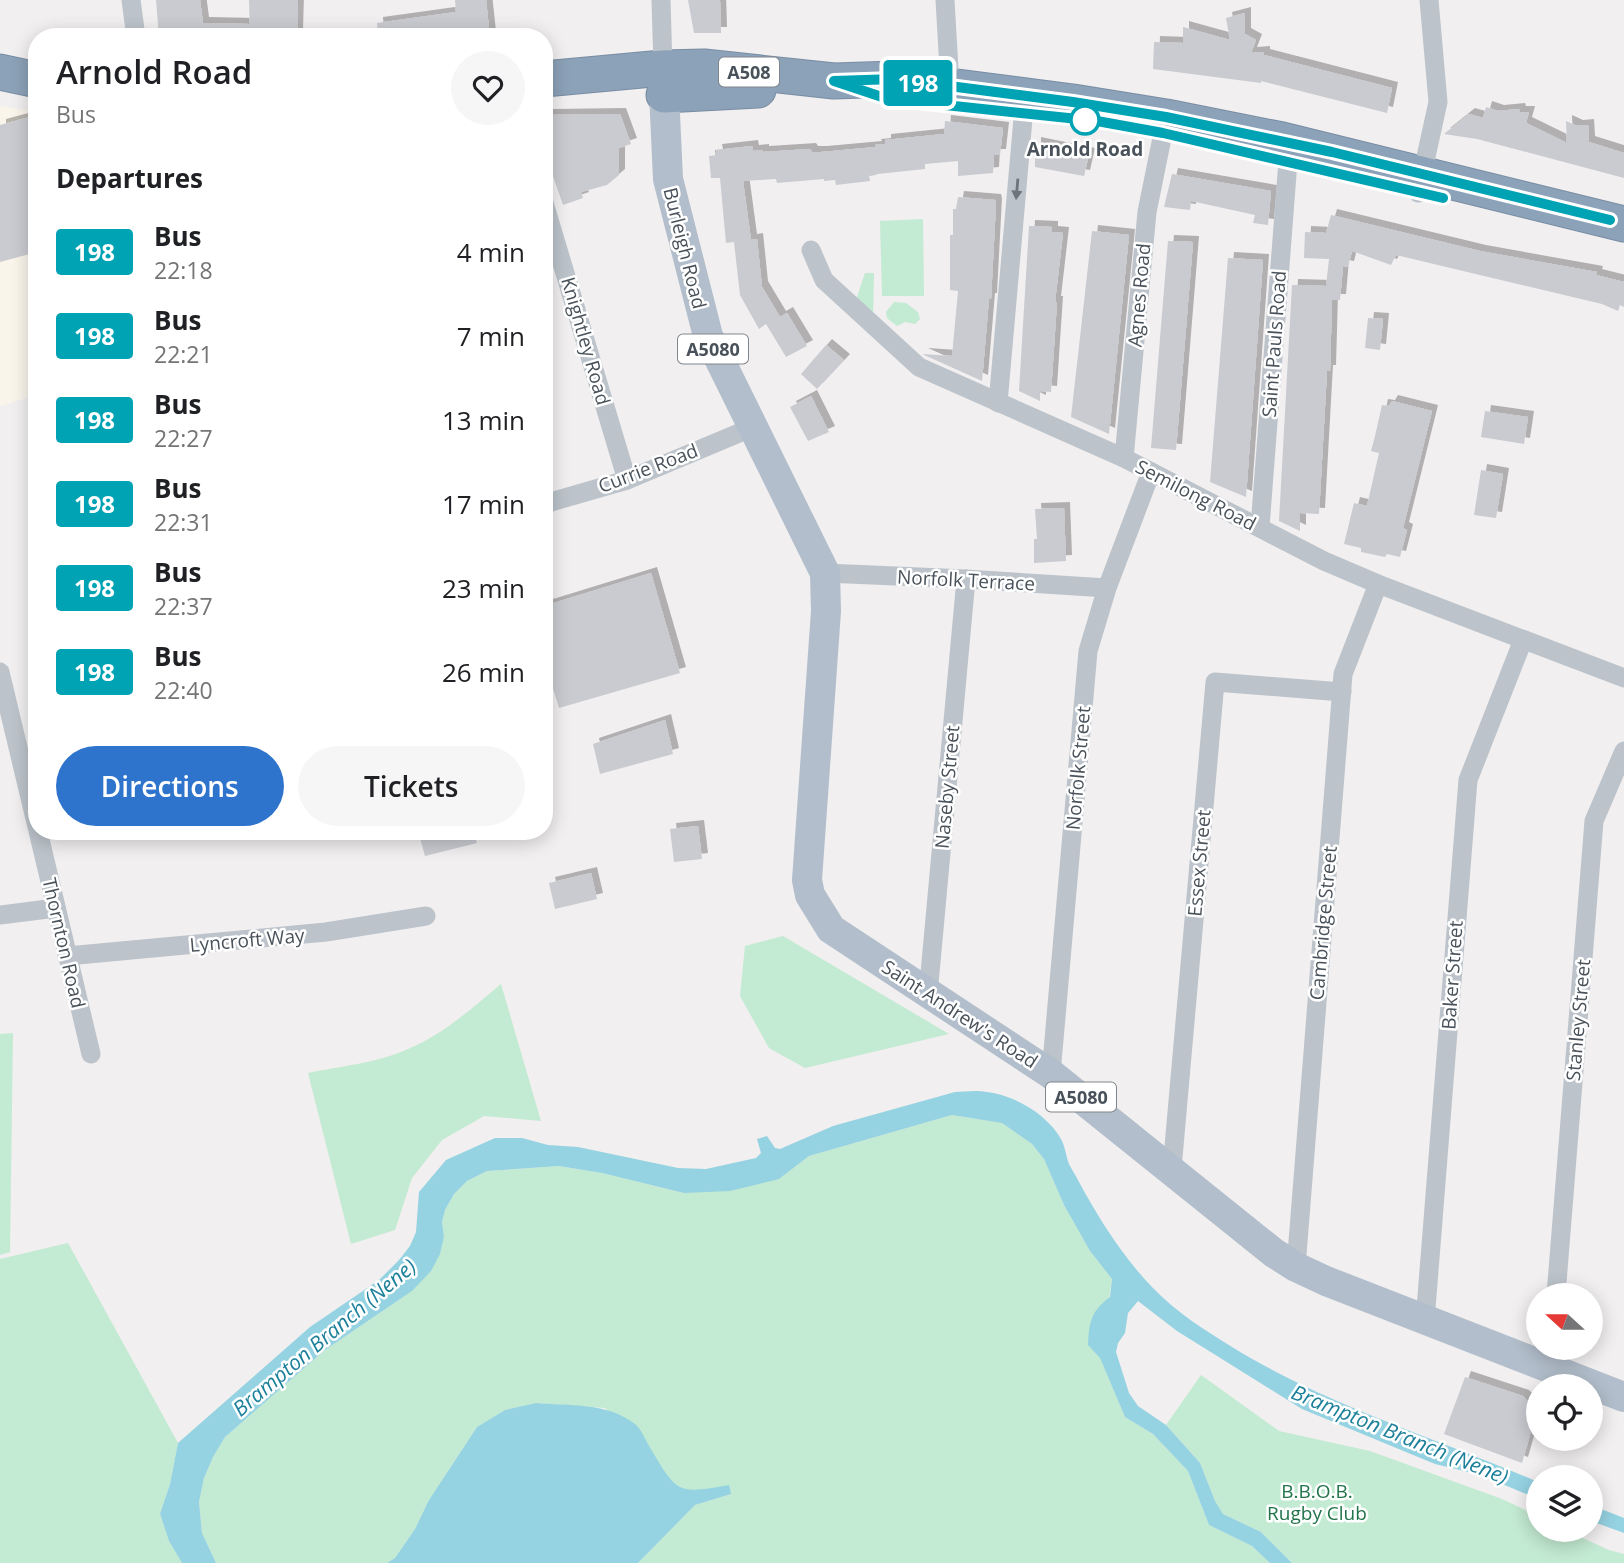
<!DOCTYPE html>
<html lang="en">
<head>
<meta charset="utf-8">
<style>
	body { margin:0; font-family:"Open Sans",sans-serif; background:#f6f6f6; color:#202124; height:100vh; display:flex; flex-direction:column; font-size:26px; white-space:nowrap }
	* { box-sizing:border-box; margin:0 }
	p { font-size:23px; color:#757577 }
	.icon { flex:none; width:38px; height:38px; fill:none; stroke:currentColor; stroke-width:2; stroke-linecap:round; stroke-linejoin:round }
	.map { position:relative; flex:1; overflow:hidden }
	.drawer { position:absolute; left:28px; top:28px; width:525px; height:812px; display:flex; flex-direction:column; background:#fff; border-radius:28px; box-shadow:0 4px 18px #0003 }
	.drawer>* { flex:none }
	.badge { padding:0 14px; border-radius:5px; font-size:24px; line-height:46px }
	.needle { width:46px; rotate:291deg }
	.tools { position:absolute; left:1526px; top:1283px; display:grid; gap:14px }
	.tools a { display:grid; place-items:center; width:77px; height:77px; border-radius:50%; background:#fff; box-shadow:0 4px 18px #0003; font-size:35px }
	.map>.badge { position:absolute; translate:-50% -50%; box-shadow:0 0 0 4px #fff }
	h2 { padding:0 28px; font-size:26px; line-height:63px }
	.round { display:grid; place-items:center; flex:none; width:74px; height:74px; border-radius:37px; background:#f6f6f6 }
	.headline { display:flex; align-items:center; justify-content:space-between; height:119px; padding:0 28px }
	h1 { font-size:33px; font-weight:600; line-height:52px }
	.primary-button { display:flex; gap:14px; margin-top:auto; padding:14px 28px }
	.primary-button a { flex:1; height:80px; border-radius:42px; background:#2e73cc; color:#fff; font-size:28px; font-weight:600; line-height:80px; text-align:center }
	.primary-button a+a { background:#f6f6f6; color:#202124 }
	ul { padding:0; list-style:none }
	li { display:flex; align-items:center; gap:21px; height:84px; padding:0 28px }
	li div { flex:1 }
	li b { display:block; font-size:26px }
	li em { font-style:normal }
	li .badge { min-width:77px; font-weight:700; text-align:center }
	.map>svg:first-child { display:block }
</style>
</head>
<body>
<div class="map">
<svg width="1624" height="1563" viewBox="0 0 1624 1563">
	<defs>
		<filter id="shadow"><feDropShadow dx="6" dy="-6" stdDeviation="0" flood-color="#0004"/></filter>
	</defs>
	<rect width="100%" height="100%" fill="#f1efef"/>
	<path fill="#faf5eb" d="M0,106L37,112V395L0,406Z"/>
	<g fill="#c3ead2">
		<path d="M923,219L924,296H882L880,221Z"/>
		<path d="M865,273H874L873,319L855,303Z"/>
		<path d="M894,302L906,303L918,312L920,319L915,324L905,322L897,326L887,318L886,312Z"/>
		<path d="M783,936L949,1034L805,1068L769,1048L740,996L745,946Z"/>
		<path d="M501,984L541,1121L484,1116L442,1140L412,1178L395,1230L351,1244L308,1073C341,1066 378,1063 408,1049C444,1034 472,1008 501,984Z"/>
		<path d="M13,1033L10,1252L0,1255V1034Z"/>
		<path d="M952,1115L1002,1123L1032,1144L1044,1159L1064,1205L1090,1251L1112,1279L1100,1358L1125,1417L1153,1434L1188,1471L1209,1525L1252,1546L1270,1563H638L695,1505L731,1494L693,1492L680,1488L667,1477L658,1462L605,1408L536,1403L505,1410L477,1427L429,1500L415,1529L395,1558L387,1563H216L202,1533L199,1502L204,1478L213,1457L225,1437L325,1350L412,1291L440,1254L444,1237L442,1222L445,1210L454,1194L467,1181L487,1171L559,1166L602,1173L684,1193L779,1179L809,1156Z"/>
		<path d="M68,1243L178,1443L170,1484L160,1514L169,1541L182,1563H0V1259Z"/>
		<path d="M1201,1375L1279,1431L1370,1451L1502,1499L1538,1516V1530H1565L1609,1550L1624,1554V1563H1292L1261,1532L1223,1514L1215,1501L1200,1463L1166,1425Z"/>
	</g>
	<g fill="#95d2e2">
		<path d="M955,1092C965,1092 976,1090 987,1092C1014,1095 1047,1114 1061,1139C1065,1146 1066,1156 1069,1164C1072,1170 1076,1176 1079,1182C1099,1219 1123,1257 1152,1287C1176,1312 1203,1329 1232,1347C1328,1406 1436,1438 1538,1482V1499L1481,1475L1435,1464L1302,1409L1177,1331L1138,1301L1128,1313L1125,1333L1118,1343L1116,1352L1129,1393L1138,1406L1166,1425L1200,1463L1215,1501L1223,1514L1261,1532L1292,1563H1270L1252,1546L1209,1525L1188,1471L1153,1434L1125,1417L1100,1358L1088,1345C1089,1322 1091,1311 1110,1297L1112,1279L1090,1251L1064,1205L1044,1159L1032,1144L1002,1123L952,1115L809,1156L779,1179L730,1191L684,1193L602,1173L559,1166L487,1171L467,1181L454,1194L445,1210L442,1222L444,1237L440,1254L431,1271L412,1291L325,1350L225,1437L213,1457L204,1478L199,1502L202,1533L216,1563H182L169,1541L160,1514L170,1484L178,1443L310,1327L379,1280L399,1260L410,1246L416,1232L419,1192L446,1160L495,1138H522L548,1145L578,1147L678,1168L706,1169L756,1158L761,1153L757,1139L767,1136L775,1148L780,1149L833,1126Z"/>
		<path d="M536,1403C569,1406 607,1402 635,1424C641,1429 645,1439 649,1446C677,1492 675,1495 729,1485L731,1494L695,1505L638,1563H387L395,1558L415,1529L429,1500L477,1427L505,1410Z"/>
		<path d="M1591,1505L1624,1518V1533L1591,1521Z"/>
	</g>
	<g fill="#c9cbd1" filter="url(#shadow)">
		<path d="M156,0H200L203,23L249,24V37H159Z"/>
		<path d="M249,0H298L297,36H250Z"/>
		<path d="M455,0H486L490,37H378L377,23L456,12Z"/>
		<path d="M688,0H720L721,33H694Z"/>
		<path d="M1245,13V34L1256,40L1251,53L1264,52V55L1392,88L1387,113L1261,81V83L1153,69L1154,42L1183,43V27L1230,40L1226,18Z"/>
		<path d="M1486,107L1498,111L1519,109L1520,112H1529L1526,123L1567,143L1566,121L1577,126L1588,125L1589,142L1624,153V178L1477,139L1444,134L1469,114L1483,118Z"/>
		<path d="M620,114L631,144L619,148V175L607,185L581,192L583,198L563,205L544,150V126L547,115Z"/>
		<path d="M30,117L37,144V252L0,262V125Z"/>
		<path d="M945,121L1003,128L1000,155H994L993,173L958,176V161L925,164V169L878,174L869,176L870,181L836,185L835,180L824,181V179L777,183L776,179L743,181L751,240L757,239L762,287L780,317L787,313L807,346L786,357L766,324L759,329L740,295L734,242L726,243L720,178H711L709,156L717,155L716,150L752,146L753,151L763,150V152L810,149L812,152H821L876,147L875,145L885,144V140L944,134Z"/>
		<path d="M1035,143L1089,154L1084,176L1035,167Z"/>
		<path d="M1172,174L1271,191L1268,225L1253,223L1255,215L1191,201L1190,210L1164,207Z"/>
		<path d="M958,197L995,200L996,204L991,299H989L982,381L922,354L952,356L958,291L950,290V235H953V209H956Z"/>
		<path d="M1331,215L1480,251L1597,272L1596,275L1624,282V307L1620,305L1618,311L1602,304L1396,255L1391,265L1352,251L1348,267L1343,266L1340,300H1332L1330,371H1327L1319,514L1300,513V531L1279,521L1292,285L1326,286L1329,259L1304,258L1305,232L1326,233Z"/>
		<path d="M1029,226L1052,227V232L1063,233L1055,302H1057L1051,392L1040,391V401L1019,391Z"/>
		<path d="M1092,231L1129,235L1109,434L1071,417Z"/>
		<path d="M1168,241L1193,242L1176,450L1151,448Z"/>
		<path d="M1228,258L1263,260L1246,497L1210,482Z"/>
		<path d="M1368,318L1383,319L1380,350L1365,348Z"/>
		<path d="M826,345L844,360L817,389L801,374Z"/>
		<path d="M811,396L829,432L808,441L790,407Z"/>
		<path d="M1392,401L1432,411L1403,528L1407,530L1400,557L1387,554L1385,557L1361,552V548L1344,544L1354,503L1367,506L1379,453L1371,451L1375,436L1382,405L1389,406Z"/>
		<path d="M1485,411L1528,417L1524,444L1481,437Z"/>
		<path d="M1481,470L1503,474L1496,518L1474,515Z"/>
		<path d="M1064,508L1066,561L1034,563V539H1037L1035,509Z"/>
		<path d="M651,573L680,673L559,708L544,659V606Z"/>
		<path d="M665,720L673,754L600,774L593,744Z"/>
		<path d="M698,826L702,859L674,862L670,829Z"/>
		<path d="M418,831H473L477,843L425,856Z"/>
		<path d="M591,873L597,899L555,909L549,883Z"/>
		<path d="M1465,1377L1523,1396L1537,1410L1522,1463L1444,1434Z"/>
	</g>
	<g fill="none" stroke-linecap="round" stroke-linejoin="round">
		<g stroke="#788da4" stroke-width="37">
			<g id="highway">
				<path d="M0,72L37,80"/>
				<path d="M544,79L663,68L704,67L834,81L895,79L1073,102L1166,117L1282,140L1624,224"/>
				<path d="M664,95L758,90"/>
			</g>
		</g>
		<g stroke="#bcc3ca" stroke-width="19">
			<path d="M131,0L136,37"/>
			<path d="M661,0L663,68"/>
			<path d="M945,0L950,86"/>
			<path d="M1418,193L1438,102L1429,0"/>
			<path d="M544,203L627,480"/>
			<path d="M811,250L824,280L919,367L1124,458L1324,561L1378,584L1624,678"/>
			<path d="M998,403L1025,96"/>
			<path d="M1124,458L1147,212L1163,133"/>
			<path d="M544,504L627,480L751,428"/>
			<path d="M1260,527L1288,161"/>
			<path d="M825,573L966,579L1107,588"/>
			<path d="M0,672L37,827"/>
			<path d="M38,831L91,1054"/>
			<path d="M0,915L56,908"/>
			<path d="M67,956L326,932L426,916"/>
			<path d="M928,995L966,579"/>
			<path d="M1051,1074L1088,651L1107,588L1151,472"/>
			<path d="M1172,1169L1215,682L1342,692"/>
			<path d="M1296,1267L1343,674L1378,584"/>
			<path d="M1556,1295L1594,821L1624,751"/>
			<path d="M1425,1321L1468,780L1523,640"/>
		</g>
		<path stroke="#b2becb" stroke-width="30" d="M663,71L668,179L708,336L825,573L826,611L807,880L810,895L831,929L1051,1074L1274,1253L1296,1267L1326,1281L1624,1397"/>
		<use href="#highway" stroke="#8ca2b8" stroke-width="35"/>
	</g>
	<defs><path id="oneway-solid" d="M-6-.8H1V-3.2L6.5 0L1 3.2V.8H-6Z" transform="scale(1.75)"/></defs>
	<use fill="#6c747c" href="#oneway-solid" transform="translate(1017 189) rotate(95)"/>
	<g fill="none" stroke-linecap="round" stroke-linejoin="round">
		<g stroke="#fff" stroke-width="16">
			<path id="line" d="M1443,198L1163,133L1097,121L888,99L834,81L895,79L1073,102L1166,117L1332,152L1610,220"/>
		</g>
		<use href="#line" stroke="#00a3b4" stroke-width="10"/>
	</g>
	<circle fill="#fff" stroke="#00a3b4" stroke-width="3.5" cx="1085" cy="120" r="14"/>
	<g text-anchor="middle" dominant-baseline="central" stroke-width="5" stroke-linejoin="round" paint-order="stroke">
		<g fill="#fff" stroke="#80868c" stroke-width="2">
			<rect x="719" y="57.5" width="60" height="29" rx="5"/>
			<rect x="678" y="334.5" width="70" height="29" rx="5"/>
			<rect x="1046" y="1082.5" width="70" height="29" rx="5"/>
		</g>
		<g font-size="18" font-weight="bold" fill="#49525a">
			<text x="749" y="72">A508</text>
			<text x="713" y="349">A5080</text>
			<text x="1081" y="1097">A5080</text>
		</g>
		<g font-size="19" font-weight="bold" fill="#49525a" stroke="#fff">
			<text x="1085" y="149">Arnold Road</text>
		</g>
		<g font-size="19" fill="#49525a" stroke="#fff">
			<text transform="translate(685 248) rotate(76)">Burleigh Road</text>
			<text transform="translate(1139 295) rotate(-85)">Agnes Road</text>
			<text transform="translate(586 341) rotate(74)">Knightley Road</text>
			<text transform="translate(1274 344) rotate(-86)">Saint Pauls Road</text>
			<text transform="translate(648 468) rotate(-21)">Currie Road</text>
			<text transform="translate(1196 495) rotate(27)">Semilong Road</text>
			<text transform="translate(966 580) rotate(3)">Norfolk Terrace</text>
			<text transform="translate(1078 768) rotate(-85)">Norfolk Street</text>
			<text transform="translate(947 787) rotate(-85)">Naseby Street</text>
			<text transform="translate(1199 863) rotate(-85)">Essex Street</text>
			<text transform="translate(1323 923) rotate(-85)">Cambridge Street</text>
			<text transform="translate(247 940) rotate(-5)">Lyncroft Way</text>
			<text transform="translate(64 943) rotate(77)">Thornton Road</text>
			<text transform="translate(1452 975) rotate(-86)">Baker Street</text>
			<text transform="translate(960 1014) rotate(33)">Saint Andrew's Road</text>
			<text transform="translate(1578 1020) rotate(-85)">Stanley Street</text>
		</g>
		<g font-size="19" fill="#22744b" stroke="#fff">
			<text x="1317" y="1491">B.B.O.B.<tspan x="1317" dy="22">Rugby Club</tspan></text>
		</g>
		<g font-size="21" font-style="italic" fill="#1d809a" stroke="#fff">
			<text transform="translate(324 1337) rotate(-40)">Brampton Branch (Nene)</text>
			<text transform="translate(1400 1434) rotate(22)">Brampton Branch (Nene)</text>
		</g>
	</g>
</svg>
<div class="tools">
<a><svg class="needle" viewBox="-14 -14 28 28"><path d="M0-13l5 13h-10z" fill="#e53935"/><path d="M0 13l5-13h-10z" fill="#757577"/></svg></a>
<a><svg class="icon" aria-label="locate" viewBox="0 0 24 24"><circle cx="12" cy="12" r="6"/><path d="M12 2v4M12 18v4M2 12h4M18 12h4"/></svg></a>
<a><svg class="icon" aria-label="layers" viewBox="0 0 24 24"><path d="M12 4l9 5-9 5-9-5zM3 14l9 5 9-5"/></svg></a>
</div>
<b class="badge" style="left:918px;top:83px;background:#00a3b4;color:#fff">198</b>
<section class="drawer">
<div class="headline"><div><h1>Arnold Road</h1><p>Bus</p></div><a class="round"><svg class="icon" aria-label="heart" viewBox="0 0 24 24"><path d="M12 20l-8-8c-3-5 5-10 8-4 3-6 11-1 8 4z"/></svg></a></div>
<h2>Departures</h2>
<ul>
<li><span class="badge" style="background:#00a3b4;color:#fff">198</span><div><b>Bus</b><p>22:18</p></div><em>4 min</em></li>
<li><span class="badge" style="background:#00a3b4;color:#fff">198</span><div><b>Bus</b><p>22:21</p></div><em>7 min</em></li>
<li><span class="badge" style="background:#00a3b4;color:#fff">198</span><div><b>Bus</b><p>22:27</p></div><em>13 min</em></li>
<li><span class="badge" style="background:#00a3b4;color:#fff">198</span><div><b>Bus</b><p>22:31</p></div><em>17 min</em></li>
<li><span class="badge" style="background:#00a3b4;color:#fff">198</span><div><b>Bus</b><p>22:37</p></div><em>23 min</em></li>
<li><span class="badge" style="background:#00a3b4;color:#fff">198</span><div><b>Bus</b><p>22:40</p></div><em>26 min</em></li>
</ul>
<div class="primary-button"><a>Directions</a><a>Tickets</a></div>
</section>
</div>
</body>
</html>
